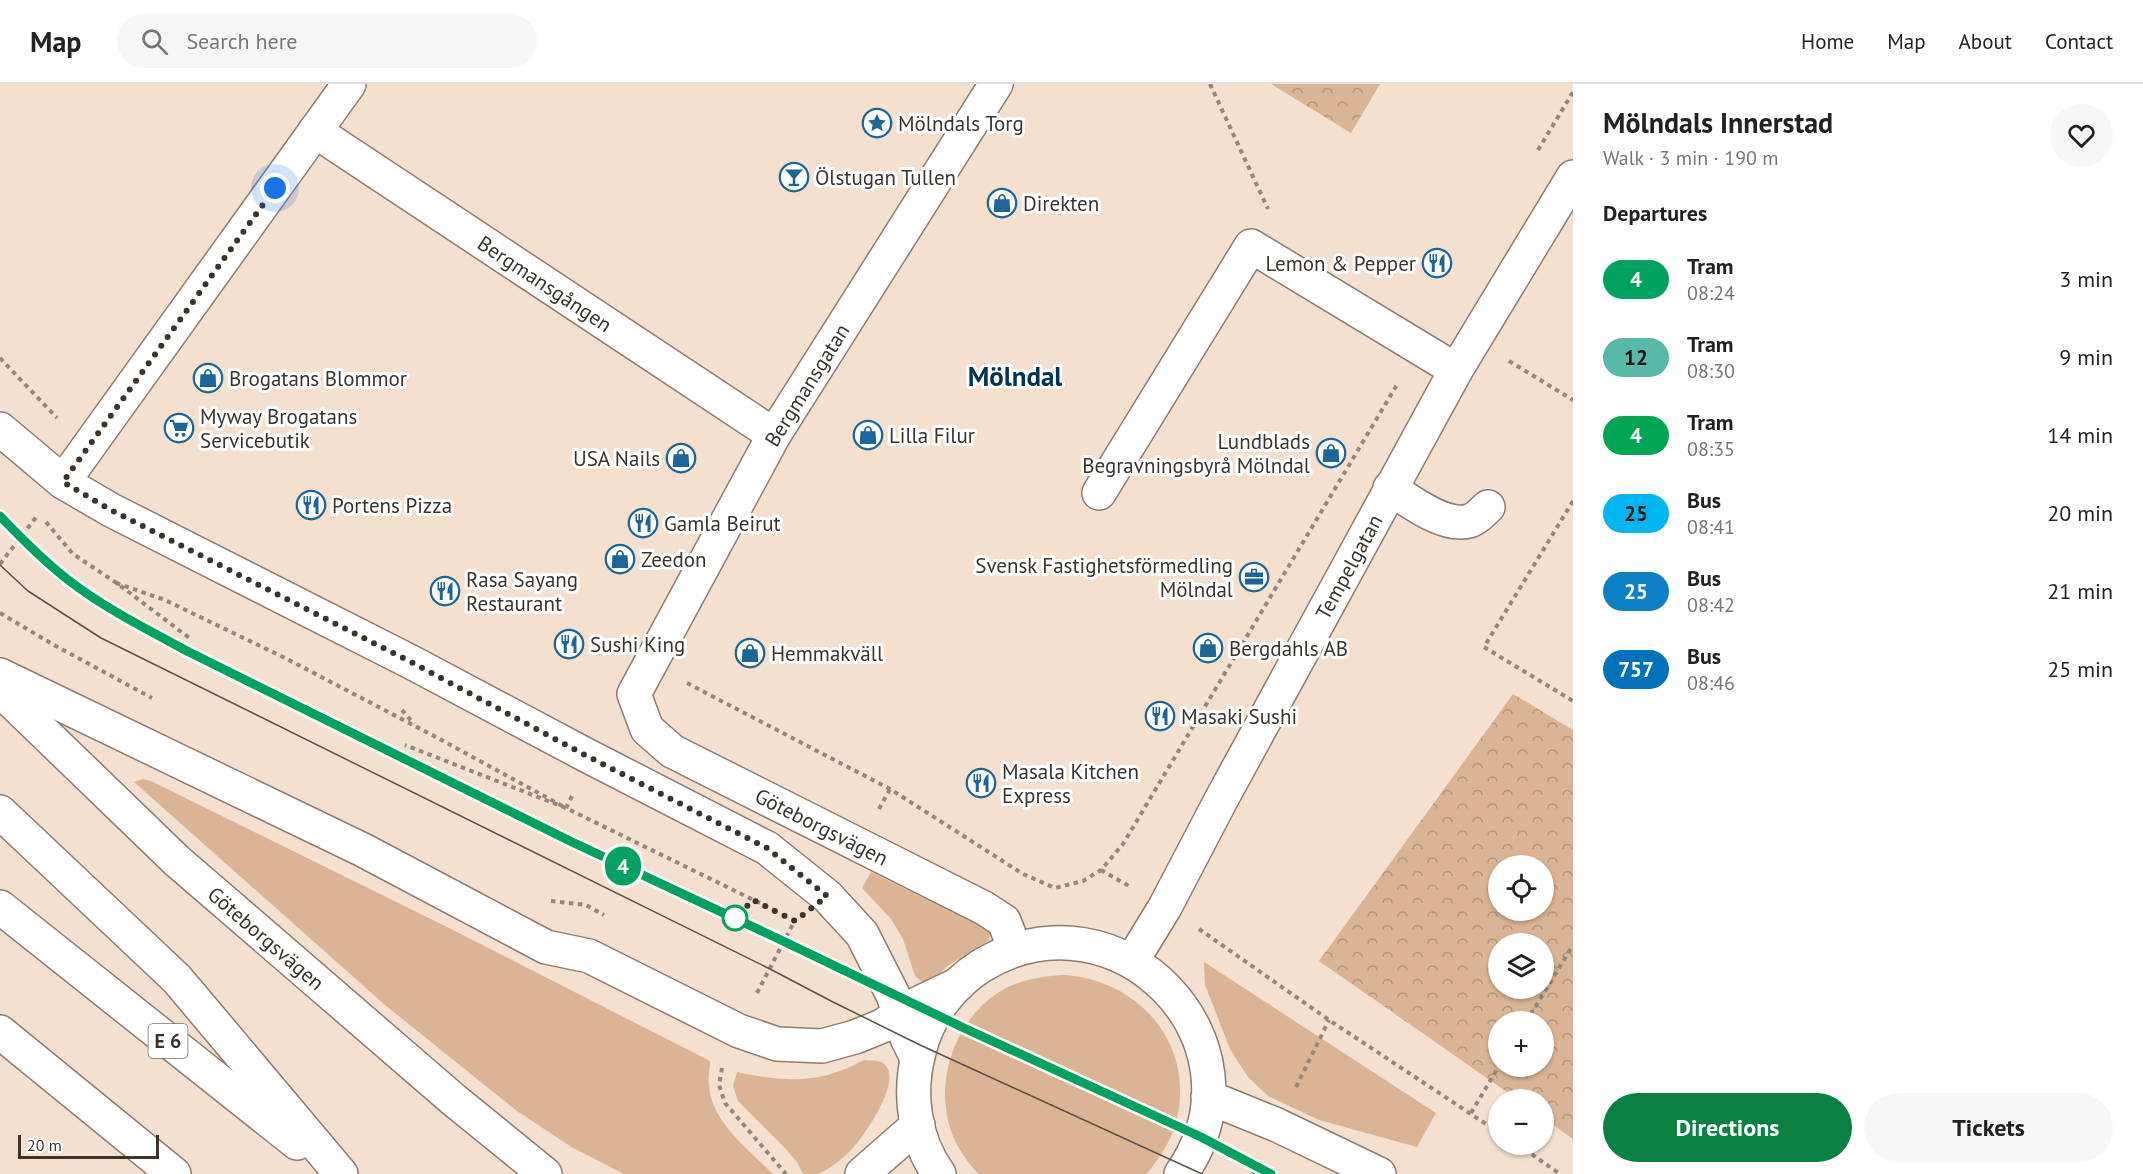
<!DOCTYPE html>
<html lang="en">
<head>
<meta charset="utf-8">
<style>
	body { margin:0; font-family:"PT Sans",sans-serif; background:#f6f6f6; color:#222; height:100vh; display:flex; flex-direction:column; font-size:22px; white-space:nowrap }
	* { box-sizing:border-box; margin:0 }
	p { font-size:20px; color:#767676 }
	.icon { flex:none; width:33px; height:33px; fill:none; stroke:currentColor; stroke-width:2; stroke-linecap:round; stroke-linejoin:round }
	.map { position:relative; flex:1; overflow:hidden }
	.drawer { display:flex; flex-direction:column; background:#fff; width:570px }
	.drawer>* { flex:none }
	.badge { padding:0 12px; border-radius:20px; font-size:21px; line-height:39px }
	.buttons { position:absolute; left:1488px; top:771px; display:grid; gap:12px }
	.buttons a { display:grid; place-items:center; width:66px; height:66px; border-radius:50%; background:#fff; box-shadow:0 2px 4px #0004; font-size:30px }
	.scale { position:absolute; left:18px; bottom:15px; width:141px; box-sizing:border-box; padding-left:6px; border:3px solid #3b342d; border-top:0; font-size:16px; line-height:21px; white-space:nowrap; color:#3b342d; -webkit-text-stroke:4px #fff; paint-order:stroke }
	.you { position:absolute; width:30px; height:30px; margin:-15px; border:4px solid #fff; border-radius:50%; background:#1a73e8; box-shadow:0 0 0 9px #1a73e833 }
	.map>.badge { position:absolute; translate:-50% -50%; box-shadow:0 0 0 3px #fff }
	h2 { padding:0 30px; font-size:22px; line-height:54px }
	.round { display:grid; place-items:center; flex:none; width:63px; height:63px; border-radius:32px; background:#f6f6f6 }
	.head { display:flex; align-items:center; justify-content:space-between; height:102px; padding:0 30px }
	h1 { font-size:28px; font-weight:700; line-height:45px }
	.cta { display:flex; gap:12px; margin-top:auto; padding:12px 30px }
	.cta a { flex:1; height:69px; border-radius:36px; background:#0b8043; color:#fff; font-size:24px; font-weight:700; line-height:69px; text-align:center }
	.cta a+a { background:#f6f6f6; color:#222 }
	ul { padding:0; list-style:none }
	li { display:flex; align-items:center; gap:18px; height:78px; padding:0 30px }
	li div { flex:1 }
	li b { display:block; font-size:22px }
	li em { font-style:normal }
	li .badge { min-width:66px; font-weight:700; text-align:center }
	header { display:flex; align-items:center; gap:36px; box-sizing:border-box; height:84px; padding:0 30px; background:#fff; border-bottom:2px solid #e0e0e0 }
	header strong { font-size:28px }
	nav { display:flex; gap:33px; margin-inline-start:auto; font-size:21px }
	.search { width:420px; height:54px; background:#f6f6f6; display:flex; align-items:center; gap:15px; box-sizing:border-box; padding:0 21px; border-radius:33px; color:#767676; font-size:22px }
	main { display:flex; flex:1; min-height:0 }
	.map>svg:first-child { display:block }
</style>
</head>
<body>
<header>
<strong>Map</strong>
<div class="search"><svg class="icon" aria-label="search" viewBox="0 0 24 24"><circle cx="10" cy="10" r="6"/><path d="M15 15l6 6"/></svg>Search here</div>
<nav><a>Home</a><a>Map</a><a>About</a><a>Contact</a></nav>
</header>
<main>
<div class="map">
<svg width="1573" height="1090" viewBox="0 0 1573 1090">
	<defs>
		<pattern id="forest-crowns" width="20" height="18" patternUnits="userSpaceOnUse" patternTransform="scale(1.5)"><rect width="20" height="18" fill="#dbb593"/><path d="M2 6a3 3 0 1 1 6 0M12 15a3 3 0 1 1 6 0" fill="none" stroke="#b39478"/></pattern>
	</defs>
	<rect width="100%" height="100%" fill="#f3e0cf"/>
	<g fill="#dbb593">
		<path d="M143,695L151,697L451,845L710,977C710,984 708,993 709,1000C710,1037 749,1066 773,1090H624L573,1064L517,1027L385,921L134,698Z"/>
		<path d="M871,788L987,845L990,849L989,856L946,883L932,898H922L915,892L903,855L891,835L862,804Z"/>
		<path d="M1204,878L1436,1029L1417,1063L1319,1036L1268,1012L1248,993L1230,965L1205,901Z"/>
		<path d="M1064,891C1142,896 1198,965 1175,1042C1169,1061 1158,1075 1147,1090H978C967,1077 957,1064 951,1047C933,995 957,930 1006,904C1024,895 1044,892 1064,891Z"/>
		<path d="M864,976C868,977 874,976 878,977C911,986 864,1052 852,1065C846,1072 826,1088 817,1090C813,1090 807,1090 803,1090L797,1078L785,1064L738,1017L733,1002L737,988C786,998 818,1001 864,976Z"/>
	</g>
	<g fill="url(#forest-crowns)" fill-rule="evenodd">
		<path d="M1271,0H1380L1351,49Z"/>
		<path d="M1513,610L1573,646V1055L1544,1034V1016L1517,1015L1319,877ZM1498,782H1544V826H1498ZM1498,860H1544V904H1498ZM1498,938H1544V982H1498Z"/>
	</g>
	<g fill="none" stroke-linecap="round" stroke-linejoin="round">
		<g stroke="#8e7d6e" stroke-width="36">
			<g id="minor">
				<path id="s1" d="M996,0L774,351L634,610L647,645L672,667L984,824L1004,837L1015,866"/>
				<path id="s2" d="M315,47L774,351"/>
				<path d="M0,345L63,398L111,426L411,578L586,671L767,764L827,812L862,850L893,911L907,954L917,974"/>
				<path d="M63,398L349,0"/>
				<path d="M1390,404C1409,417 1445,444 1469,437C1477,435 1482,428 1488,423"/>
				<path d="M1099,409L1251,162L1456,286"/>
				<path d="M0,591L363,766L546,863L589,872L739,947L777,960L822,962L855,953L882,942L915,921L959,900"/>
				<path id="s3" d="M1132,877L1165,823L1222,714L1456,286L1573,93"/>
			</g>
		</g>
		<g stroke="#8e7d6e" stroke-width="36">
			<g id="major">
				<path id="s4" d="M0,606L176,776L454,1016L545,1090"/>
				<path d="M1208,1013L1277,1041L1379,1090"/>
				<path d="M862,1090L918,1041"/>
				<path d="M939,1090C914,1056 908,1009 919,968C927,933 951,901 981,882C1118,798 1273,959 1181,1090"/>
			</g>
		</g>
		<g stroke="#8e7d6e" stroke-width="36">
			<g id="highway">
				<path d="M0,728L177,895L341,1090"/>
				<path d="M0,823L297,1059"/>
				<path d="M0,948L174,1090"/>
			</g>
		</g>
		<g stroke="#94877b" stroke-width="4" stroke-dasharray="4.5 4.5" stroke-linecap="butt">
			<path d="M1210,0L1268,125"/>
			<path d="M1538,66L1573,8"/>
			<path d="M0,274L57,334"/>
			<path d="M1509,277L1573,316"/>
			<path d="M1573,417L1484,563L1573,617"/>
			<path d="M46,438L73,470L118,500L192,556"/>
			<path d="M0,480L37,432"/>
			<path d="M116,499L165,516L285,574L436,653L566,724L405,661"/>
			<path d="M0,529L54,561L152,614"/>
			<path d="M687,599L890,705L1023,790L1055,804L1083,797L1101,786L1123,760L1398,299"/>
			<path d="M402,626L414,640"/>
			<path d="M572,712L566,724L776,827"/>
			<path d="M879,725L890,705"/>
			<path d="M1101,786L1129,802"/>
			<path d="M551,817L586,821L604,831"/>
			<path d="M1199,845L1329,936L1498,1048"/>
			<path d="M757,909L794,838"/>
			<path d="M1526,938L1573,861"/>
			<path d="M722,984L719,1001L725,1019L786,1090"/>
			<path d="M1296,1003L1329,936"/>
			<path d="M1471,1029L1499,982"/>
			<path d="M1517,1060L1560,1090"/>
			<path d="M1253,1090L1259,1077"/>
		</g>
		<use href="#minor" stroke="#fff" stroke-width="33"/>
		<use href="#major" stroke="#fff" stroke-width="33"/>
		<use href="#highway" stroke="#fff" stroke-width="33"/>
		<g stroke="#5a5148" stroke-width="1.5">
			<path d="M0,432C21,454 43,476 67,495C104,524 148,546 189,568L572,758L783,857L964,944L1201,1053L1272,1090"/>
			<path d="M0,481L28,507L101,554L770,885L833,918L920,961L1202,1090"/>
		</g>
	</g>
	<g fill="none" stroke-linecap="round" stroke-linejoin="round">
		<g stroke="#fff" stroke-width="14">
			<path id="line" d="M0,432C21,454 43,476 67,495C104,524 148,546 189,568L572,758L783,857L964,944L1201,1053L1271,1090"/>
		</g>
		<use href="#line" stroke="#00a261" stroke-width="9"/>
		<path stroke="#3b342d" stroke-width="6" stroke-dasharray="0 10.8" d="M275,104L63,398L111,426L411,578L585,671L767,764L827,812L795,837L753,816L735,834"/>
	</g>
	<defs>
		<g id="sight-ring" transform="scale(1.5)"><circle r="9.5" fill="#fff" stroke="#1b6599" stroke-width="1.5"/><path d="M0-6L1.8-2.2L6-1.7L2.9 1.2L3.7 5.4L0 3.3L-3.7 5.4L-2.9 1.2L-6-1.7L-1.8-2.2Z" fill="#1b6599"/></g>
		<g id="bar-ring" transform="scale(1.5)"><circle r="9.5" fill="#fff" stroke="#1b6599" stroke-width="1.5"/><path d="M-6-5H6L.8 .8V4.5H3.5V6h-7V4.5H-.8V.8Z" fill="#1b6599"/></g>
		<g id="shop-ring" transform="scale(1.5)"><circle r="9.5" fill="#fff" stroke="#1b6599" stroke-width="1.5"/><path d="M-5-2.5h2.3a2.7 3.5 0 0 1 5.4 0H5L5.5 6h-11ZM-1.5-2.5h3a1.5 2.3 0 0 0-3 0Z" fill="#1b6599"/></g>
		<g id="restaurant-ring" transform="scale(1.5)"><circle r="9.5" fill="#fff" stroke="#1b6599" stroke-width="1.5"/><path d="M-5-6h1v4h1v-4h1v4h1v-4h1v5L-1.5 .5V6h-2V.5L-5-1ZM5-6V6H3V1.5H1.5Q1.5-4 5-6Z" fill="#1b6599"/></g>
		<g id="supermarket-ring" transform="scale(1.5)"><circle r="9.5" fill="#fff" stroke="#1b6599" stroke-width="1.5"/><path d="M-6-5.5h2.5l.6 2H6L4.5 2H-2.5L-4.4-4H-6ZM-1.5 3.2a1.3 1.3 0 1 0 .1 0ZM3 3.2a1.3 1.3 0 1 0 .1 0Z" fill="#1b6599"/></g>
		<g id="office-ring" transform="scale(1.5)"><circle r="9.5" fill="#fff" stroke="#1b6599" stroke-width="1.5"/><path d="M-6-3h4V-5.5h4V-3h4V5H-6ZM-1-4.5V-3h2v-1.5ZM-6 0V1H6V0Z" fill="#1b6599"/></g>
	</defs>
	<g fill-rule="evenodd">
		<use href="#sight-ring" x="877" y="39"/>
		<use href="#bar-ring" x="794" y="93"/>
		<use href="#shop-ring" x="1002" y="119"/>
		<use href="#restaurant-ring" x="1437" y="179"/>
		<use href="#shop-ring" x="208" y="294"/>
		<use href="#supermarket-ring" x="179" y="344"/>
		<use href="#shop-ring" x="868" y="351"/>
		<use href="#shop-ring" x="1331" y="369"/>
		<use href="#shop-ring" x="681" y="374"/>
		<use href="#restaurant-ring" x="311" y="421"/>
		<use href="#restaurant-ring" x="643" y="439"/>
		<use href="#shop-ring" x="620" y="475"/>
		<use href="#office-ring" x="1254" y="493"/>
		<use href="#restaurant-ring" x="445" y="507"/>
		<use href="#restaurant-ring" x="569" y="560"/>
		<use href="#shop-ring" x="1208" y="564"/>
		<use href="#shop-ring" x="750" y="569"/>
		<use href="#restaurant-ring" x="1160" y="632"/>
		<use href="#restaurant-ring" x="981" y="699"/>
	</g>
	<circle fill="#fff" stroke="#00a261" stroke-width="3" cx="735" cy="834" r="12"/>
	<g text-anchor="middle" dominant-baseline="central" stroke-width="6" stroke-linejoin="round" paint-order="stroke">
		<rect fill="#fff" stroke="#76716c" stroke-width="1.5" x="148.5" y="940" width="39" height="34" rx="4.5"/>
		<g font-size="20" font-weight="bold" fill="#3b342d">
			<text x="168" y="957">E 6</text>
		</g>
		<g font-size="21" fill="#3b342d" stroke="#fff" text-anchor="start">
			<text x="898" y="39">Mölndals Torg</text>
			<text x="815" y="93">Ölstugan Tullen</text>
			<text x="1023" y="119">Direkten</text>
			<text x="1416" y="179" text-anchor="end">Lemon &amp; Pepper</text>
			<text x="229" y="294">Brogatans Blommor</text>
			<text x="200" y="332">Myway Brogatans<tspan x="200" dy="24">Servicebutik</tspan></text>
			<text x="889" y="351">Lilla Filur</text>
			<text x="1310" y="357" text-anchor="end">Lundblads<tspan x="1310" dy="24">Begravningsbyrå Mölndal</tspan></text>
			<text x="660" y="374" text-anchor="end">USA Nails</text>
			<text x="332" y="421">Portens Pizza</text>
			<text x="664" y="439">Gamla Beirut</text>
			<text x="641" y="475">Zeedon</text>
			<text x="1233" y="481" text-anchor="end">Svensk Fastighetsförmedling<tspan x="1233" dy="24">Mölndal</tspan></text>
			<text x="466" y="495">Rasa Sayang<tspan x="466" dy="24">Restaurant</tspan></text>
			<text x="590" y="560">Sushi King</text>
			<text x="1229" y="564">Bergdahls AB</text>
			<text x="771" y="569">Hemmakväll</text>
			<text x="1181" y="632">Masaki Sushi</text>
			<text x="1002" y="687">Masala Kitchen<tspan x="1002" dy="24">Express</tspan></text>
		</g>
		<g font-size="21" fill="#3b342d" stroke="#fff">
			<text stroke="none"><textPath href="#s2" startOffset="276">Bergmansgången</textPath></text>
			<text transform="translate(807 301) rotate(-58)">Bergmansgatan</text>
			<text stroke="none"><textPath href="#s3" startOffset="450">Tempelgatan</textPath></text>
			<text stroke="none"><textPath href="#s1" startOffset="948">Göteborgsvägen</textPath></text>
			<text stroke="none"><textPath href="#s4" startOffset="364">Göteborgsvägen</textPath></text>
		</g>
		<g font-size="27" font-weight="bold" fill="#003557" stroke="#fff">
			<text x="1015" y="292">Mölndal</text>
		</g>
	</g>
</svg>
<div class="buttons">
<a><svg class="icon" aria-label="locate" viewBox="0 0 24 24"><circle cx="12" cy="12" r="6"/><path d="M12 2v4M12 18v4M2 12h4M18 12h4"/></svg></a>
<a><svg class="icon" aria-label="layers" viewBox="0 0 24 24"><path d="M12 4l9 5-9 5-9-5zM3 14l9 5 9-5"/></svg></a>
<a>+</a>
<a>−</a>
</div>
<div class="scale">20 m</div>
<div class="you" style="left:275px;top:104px"></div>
<b class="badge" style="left:623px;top:782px;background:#00a261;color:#fff">4</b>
</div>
<section class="drawer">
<div class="head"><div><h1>Mölndals Innerstad</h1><p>Walk · 3 min · 190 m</p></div><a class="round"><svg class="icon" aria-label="heart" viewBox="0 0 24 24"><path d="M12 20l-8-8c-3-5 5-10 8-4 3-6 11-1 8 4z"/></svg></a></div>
<h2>Departures</h2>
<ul>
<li><span class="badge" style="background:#00a261;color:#fff">4</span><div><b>Tram</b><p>08:24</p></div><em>3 min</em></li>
<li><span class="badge" style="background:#57b9a8;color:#111">12</span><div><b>Tram</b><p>08:30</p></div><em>9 min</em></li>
<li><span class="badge" style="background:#00a651;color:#fff">4</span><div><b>Tram</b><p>08:35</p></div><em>14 min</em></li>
<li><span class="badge" style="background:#00b6f1;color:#111">25</span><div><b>Bus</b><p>08:41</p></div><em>20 min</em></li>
<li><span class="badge" style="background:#0c81c5;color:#fff">25</span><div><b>Bus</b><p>08:42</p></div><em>21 min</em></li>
<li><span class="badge" style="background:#0072bc;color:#fff">757</span><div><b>Bus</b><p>08:46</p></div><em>25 min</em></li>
</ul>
<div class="cta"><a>Directions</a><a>Tickets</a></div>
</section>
</main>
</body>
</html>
